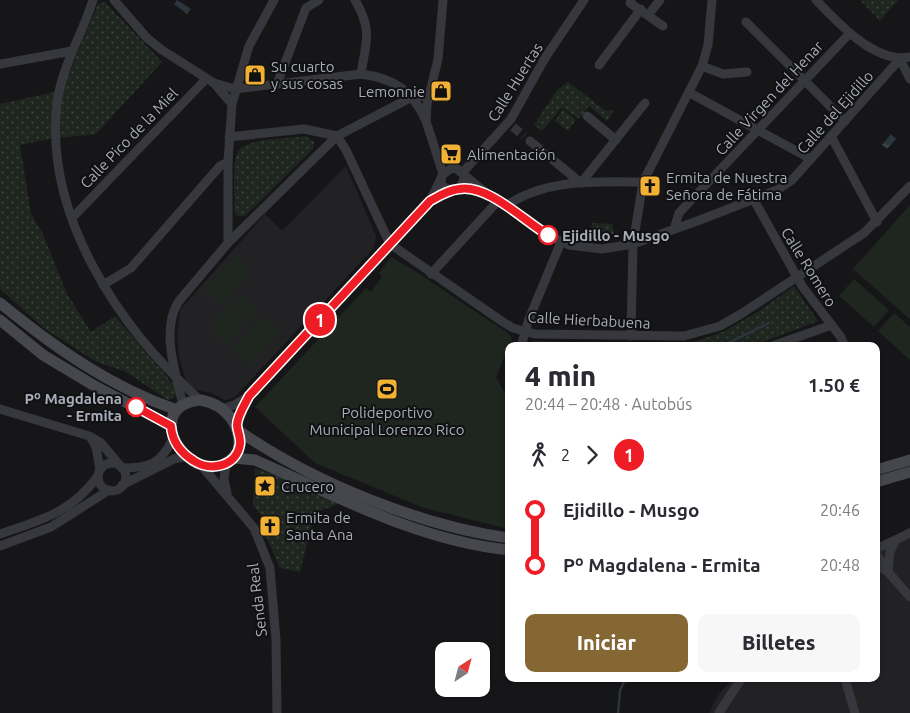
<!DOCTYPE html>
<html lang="es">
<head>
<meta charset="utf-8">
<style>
	body { margin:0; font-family:Ubuntu,sans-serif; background:#f7f7f7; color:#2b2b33; height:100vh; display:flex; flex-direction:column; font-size:19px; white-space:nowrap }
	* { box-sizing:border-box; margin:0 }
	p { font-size:16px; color:#7c7c81 }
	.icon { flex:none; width:28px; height:28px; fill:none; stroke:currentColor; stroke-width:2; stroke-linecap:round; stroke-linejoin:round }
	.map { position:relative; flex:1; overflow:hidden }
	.side { position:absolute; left:505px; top:342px; width:375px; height:340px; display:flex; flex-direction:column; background:#fff; border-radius:10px; box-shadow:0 1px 4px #0004 }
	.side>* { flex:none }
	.badge { padding:0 10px; border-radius:16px; font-size:18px; line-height:32px }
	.needle { width:32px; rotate:36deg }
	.controls { position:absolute; left:435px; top:642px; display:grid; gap:10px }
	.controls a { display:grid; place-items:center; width:55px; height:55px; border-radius:10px; background:#fff; box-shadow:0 1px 4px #0004; font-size:25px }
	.map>.badge { position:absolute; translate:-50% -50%; box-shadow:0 0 0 2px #fff }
	.legs { display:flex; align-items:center; gap:8px; height:55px; padding:0 20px; font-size:16px }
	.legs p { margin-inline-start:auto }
	.headline { display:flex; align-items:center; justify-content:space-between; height:85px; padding:0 20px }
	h1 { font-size:28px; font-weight:800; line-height:38px }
	.primary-button { display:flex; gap:10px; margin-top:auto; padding:10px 20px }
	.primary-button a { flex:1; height:58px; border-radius:10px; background:#856733; color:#fff; font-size:20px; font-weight:800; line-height:58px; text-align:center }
	.primary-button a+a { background:#f7f7f7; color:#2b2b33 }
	ul { padding:0 20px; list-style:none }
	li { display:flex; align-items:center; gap:18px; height:55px; font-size:19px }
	li i { display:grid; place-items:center; width:8px; height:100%; margin:0 6px; background:currentColor }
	li i::after { content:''; width:12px; height:12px; margin:-6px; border:4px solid; border-radius:50%; background:#fff }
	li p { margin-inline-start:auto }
	li:first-child i { background:linear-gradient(#0000 50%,currentColor 0) }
	li:last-child i { background:linear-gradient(currentColor 50%,#0000 0) }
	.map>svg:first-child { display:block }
</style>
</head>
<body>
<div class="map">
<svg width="910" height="713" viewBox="0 0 910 713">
	<defs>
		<pattern id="park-dots" width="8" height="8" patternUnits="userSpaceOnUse" patternTransform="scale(1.25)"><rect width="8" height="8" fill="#1e261f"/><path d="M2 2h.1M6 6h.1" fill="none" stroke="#3c433d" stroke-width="1.8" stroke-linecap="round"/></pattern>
		<pattern id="water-ripples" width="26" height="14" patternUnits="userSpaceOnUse" patternTransform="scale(1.25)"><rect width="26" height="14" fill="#2c353c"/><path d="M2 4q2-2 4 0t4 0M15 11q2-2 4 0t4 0" fill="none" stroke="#485056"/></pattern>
	</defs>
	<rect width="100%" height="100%" fill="#161618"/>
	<g fill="#222225">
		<path d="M346,166L376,236L374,248L234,398L225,400L211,393L193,389L186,381L179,357L177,336L180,310L265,214L282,231Z"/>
		<path d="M910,527V713H709L717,697L732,679H876V546Z"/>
	</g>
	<g fill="url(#park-dots)">
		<path d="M860,0H898L880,21Z"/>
		<path d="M105,2L162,62L96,134L49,139L20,145L31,214L42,232L67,294L91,332L115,316L174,385L176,394L174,398L168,400L126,372L97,362L45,329L0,289V104L55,92L65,83L98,4Z"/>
		<path d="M568,82L606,111L614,110L607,121L589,106L579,119L562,107L542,131L534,125L557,90Z"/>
		<path d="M563,109L576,120L568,131L555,121Z"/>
		<path d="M306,136L314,142L313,149L245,216H237L234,211C235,196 232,167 237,153C244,137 290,139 306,136Z"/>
		<path d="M592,223L612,224L614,234L591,235Z"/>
		<path d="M794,286L818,321L753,346H545L532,341L684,345L723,332L759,311Z"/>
		<path d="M255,468L292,481L340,503L315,513L300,572L280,568L263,529L274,536L282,524L269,515L264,519L253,505Z"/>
	</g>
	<g fill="#1e261f">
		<path d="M910,205V319L853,269Z"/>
		<path d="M235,255L253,271L221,306L203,290Z"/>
		<path d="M391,257L415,271L509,334L512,339L496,377L509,401V529L424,508L315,463L255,407L366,288L371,292L382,277L379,273Z"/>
		<path d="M854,279L889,310L874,327L839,296Z"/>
		<path d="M240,294L258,310L226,344L209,328Z"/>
		<path d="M894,313L910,327V360L878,331Z"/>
		<path d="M264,316L281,332L250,366L232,350Z"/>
	</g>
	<g fill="url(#water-ripples)">
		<path d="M177,0L191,9L187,14L174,4Z"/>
		<path d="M891,134L896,139L887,149L882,145Z"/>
	</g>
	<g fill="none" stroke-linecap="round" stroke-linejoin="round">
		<g stroke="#2c353c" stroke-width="2.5">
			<path d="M722,346L769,323"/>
			<path d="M618,713L620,691L625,679"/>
		</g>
		<path stroke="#333438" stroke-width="9" stroke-dasharray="9 4.5" stroke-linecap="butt" d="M513,127L524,136"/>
		<g stroke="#37383d" stroke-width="9">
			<path d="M93,0C82,35 62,66 57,103C44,216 119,328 200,400"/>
			<path d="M114,0L147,38L162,50L214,83L235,89L361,74C394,78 413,91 426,121"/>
			<path d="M355,0C373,31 366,41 361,74"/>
			<path d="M443,0L438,59L427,104L426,121L443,174"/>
			<path d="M631,0L630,3L663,26"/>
			<path d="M816,0C837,22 875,64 910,57"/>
			<path d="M649,14L660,0"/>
			<path d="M746,22L845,121"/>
			<path d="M900,59L910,79"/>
			<path d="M0,64L72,51"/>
			<path d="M599,65L641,9"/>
			<path d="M702,66L723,74L747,72"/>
			<path d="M214,83L232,104"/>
			<path d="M277,84L306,8L319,0"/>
			<path d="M690,93L811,159"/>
			<path d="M587,116L616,140"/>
			<path d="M831,136L877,222"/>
			<path d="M229,137L304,129L337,136L346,150L390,244L503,322L513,328L535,334L684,336L720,326L741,314L864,233L910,186"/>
			<path d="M530,141L581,183"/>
			<path d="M463,172L511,119L545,58L584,0"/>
			<path d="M441,179L442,186L452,191L461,186L465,176"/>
			<path d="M581,183L645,103"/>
			<path d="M754,200L802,286L840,336L845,346"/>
			<path d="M506,206C545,178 598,182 643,182"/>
			<path d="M73,217L206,79"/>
			<path d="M674,229L679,213L849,34"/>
			<path d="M228,243V162L232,104L249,46L274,0"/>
			<path d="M431,274L498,201"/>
			<path d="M103,285L131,268L220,166L228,162"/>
			<path d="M631,336L633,244L643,182L702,66L708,45L712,0"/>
			<path d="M521,346L529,319L561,242"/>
			<path d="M772,346L832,325"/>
			<path d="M183,405C176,375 160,329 179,301L228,243L337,136L412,97H420L429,93"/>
			<path d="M0,409L89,436L101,443L122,468C150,468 160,464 173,439"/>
			<path d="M222,409L234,405L249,396L430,201L443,174L452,168L457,169L486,193L552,237L569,245L602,249L633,244L700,220L777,190L792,180L900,59"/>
			<path d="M237,425L249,396"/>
			<path d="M91,438L96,447L100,470"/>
			<circle cx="112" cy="477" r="14"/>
			<path d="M200,464L254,528L270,568L276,640L277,713"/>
			<path d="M226,464L224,479L227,493"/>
			<path d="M122,485L174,459L187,456"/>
			<path d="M0,534C41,520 71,513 98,476"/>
			<path d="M0,546L51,527L109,490"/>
			<path d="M876,549L910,533"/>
			<path d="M876,553L887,571"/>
			<path d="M876,564L888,572L910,597"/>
			<path d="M888,572L890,551L896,540"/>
			<path d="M845,679L855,713"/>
			<path d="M719,713L741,679"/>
		</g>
		<g stroke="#45474d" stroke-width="11">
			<path d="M0,303C54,347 110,387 177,410"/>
			<path d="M0,320L43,355L93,385L171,426"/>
			<path d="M200,400C225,404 243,425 238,451C202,504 132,408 200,400Z"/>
			<path d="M239,431C313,482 420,526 509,538"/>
			<path d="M234,458L255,460C336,496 419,541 509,550"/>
			<path d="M876,470L910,460"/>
			<path d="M876,482L910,472"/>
		</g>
	</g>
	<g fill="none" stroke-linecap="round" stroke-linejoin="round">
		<g stroke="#fff" stroke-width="11">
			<path id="line-1" d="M136,407L171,426C172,441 181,453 194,461C211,472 237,466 240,444C241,437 237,431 237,425C237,416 245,404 249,396L430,201C439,196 448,190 459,189C488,184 524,221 548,235"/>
		</g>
		<use href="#line-1" stroke="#ee1c25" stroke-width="8"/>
	</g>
	<defs>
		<g id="shop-square" transform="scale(1.125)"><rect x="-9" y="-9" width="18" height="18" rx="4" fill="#f2b134" stroke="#111113"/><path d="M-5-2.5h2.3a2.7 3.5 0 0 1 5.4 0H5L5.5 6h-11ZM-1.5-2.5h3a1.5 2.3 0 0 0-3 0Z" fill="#111"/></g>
		<g id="supermarket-square" transform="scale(1.125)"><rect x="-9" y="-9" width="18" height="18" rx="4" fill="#f2b134" stroke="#111113"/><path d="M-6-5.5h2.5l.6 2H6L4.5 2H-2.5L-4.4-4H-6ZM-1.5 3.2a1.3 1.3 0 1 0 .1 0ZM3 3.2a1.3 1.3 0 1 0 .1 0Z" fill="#111"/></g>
		<g id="church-square" transform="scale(1.125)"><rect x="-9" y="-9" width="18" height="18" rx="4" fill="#f2b134" stroke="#111113"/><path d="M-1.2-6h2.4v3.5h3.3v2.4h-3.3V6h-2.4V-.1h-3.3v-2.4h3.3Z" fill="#111"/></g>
		<g id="stadium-square" transform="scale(1.125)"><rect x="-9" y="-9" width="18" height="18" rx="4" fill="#f2b134" stroke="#111113"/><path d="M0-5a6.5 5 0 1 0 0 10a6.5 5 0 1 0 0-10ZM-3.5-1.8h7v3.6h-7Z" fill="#111"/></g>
		<g id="sight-square" transform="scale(1.125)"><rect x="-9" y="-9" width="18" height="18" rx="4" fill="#f2b134" stroke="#111113"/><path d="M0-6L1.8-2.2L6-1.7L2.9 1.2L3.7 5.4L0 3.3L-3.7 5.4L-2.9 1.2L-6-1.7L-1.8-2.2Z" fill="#111"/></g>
	</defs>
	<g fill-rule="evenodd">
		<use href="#shop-square" x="255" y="75"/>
		<use href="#shop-square" x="441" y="91"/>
		<use href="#supermarket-square" x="451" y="154"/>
		<use href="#church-square" x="650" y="186"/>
		<use href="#stadium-square" x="387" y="389"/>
		<use href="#sight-square" x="265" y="486"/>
		<use href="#church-square" x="270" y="526"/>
	</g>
	<g fill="#fff" stroke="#ee1c25" stroke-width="2.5">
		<circle cx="548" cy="235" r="9"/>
		<circle cx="136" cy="407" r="9"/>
	</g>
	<g text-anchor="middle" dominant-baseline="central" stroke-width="4" stroke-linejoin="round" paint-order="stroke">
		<g font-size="15" fill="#a8adb8" stroke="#111113" text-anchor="start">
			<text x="271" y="66">Su cuarto<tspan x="271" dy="17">y sus cosas</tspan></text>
			<text x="425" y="91" text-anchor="end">Lemonnie</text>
			<text x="467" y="154">Alimentación</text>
			<text x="666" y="177">Ermita de Nuestra<tspan x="666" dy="17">Señora de Fátima</tspan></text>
			<text x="387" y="412" text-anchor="middle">Polideportivo<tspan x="387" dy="17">Municipal Lorenzo Rico</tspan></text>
			<text x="281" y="486">Crucero</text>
			<text x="286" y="517">Ermita de<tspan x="286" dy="17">Santa Ana</tspan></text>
		</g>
		<g font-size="15" fill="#a8adb8" stroke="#111113">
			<text transform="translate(515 82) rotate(-58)">Calle Huertas</text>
			<text transform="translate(769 98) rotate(-47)">Calle Virgen del Henar</text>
			<text transform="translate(835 112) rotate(-48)">Calle del Ejidillo</text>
			<text transform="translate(129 138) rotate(-46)">Calle Pico de la Miel</text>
			<text transform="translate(809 267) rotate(58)">Calle Romero</text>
			<text transform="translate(589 320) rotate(3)">Calle Hierbabuena</text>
			<text transform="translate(257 600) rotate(-97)">Senda Real</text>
		</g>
		<g font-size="15" font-weight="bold" fill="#a8adb8" stroke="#111113" text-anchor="start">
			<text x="562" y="235">Ejidillo - Musgo</text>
			<text x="122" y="398" text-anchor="end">Pº Magdalena<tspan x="122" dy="17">- Ermita</tspan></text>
		</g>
	</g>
</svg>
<div class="controls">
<a><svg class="needle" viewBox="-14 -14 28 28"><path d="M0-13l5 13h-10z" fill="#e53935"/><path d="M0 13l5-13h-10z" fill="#7c7c81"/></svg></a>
</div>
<b class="badge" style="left:320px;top:320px;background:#ee1c25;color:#fff">1</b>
<section class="side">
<div class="headline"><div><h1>4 min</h1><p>20:44 – 20:48 · Autobús</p></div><b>1.50 €</b></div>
<div class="legs"><svg class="icon" aria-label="walk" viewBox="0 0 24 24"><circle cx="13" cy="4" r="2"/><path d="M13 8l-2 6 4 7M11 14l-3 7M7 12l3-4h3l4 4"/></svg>2<svg class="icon" aria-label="forward" viewBox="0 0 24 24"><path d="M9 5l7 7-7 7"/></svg><b class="badge" style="background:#ee1c25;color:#fff">1</b></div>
<ul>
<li><i style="color:#ee1c25"></i><b>Ejidillo - Musgo</b><p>20:46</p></li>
<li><i style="color:#ee1c25"></i><b>Pº Magdalena - Ermita</b><p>20:48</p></li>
</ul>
<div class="primary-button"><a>Iniciar</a><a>Billetes</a></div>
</section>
</div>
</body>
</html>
